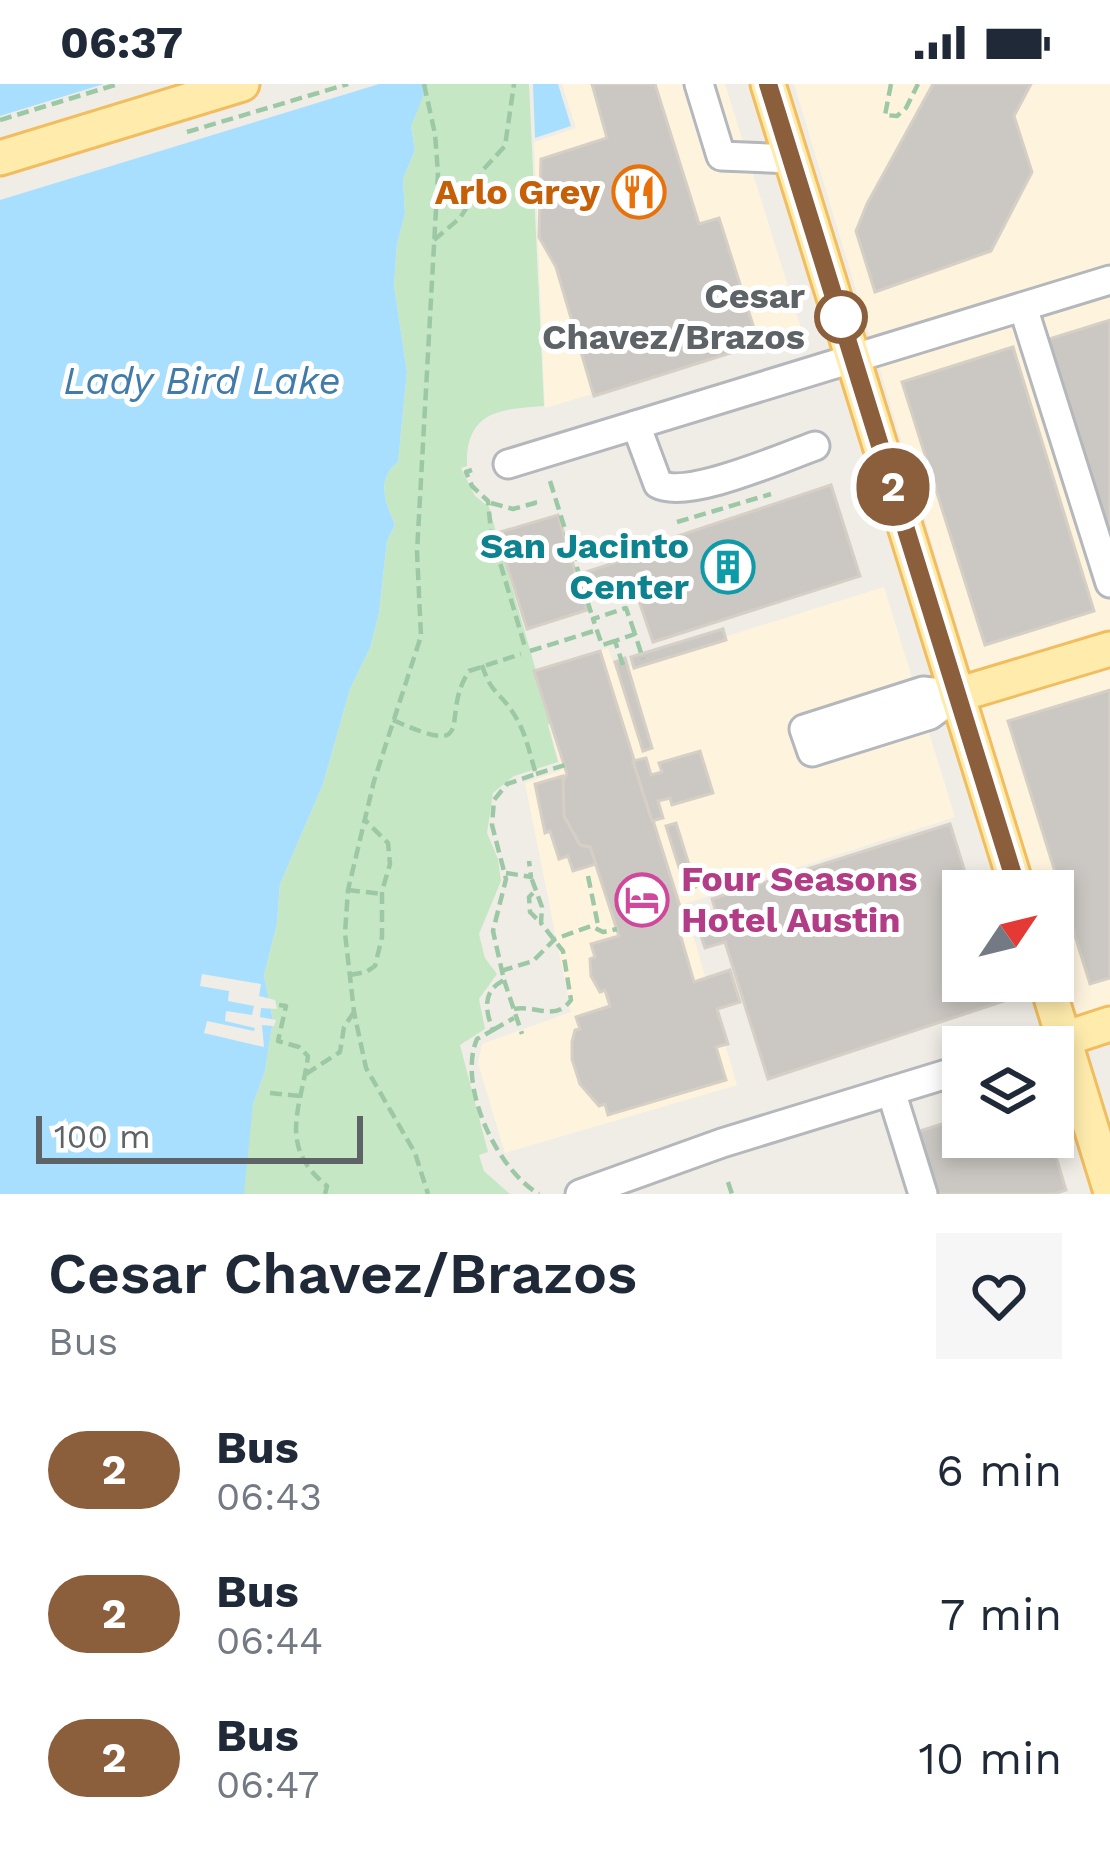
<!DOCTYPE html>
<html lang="en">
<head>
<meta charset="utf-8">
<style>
	body { margin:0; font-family:"Work Sans",sans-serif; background:#f6f6f7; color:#1f2937; height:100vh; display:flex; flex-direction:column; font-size:45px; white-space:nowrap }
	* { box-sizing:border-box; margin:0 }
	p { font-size:39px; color:#747a83 }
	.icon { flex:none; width:66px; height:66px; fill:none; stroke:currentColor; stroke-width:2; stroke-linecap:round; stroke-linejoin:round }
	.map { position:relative; height:1110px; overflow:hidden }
	.details { display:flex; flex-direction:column; background:#fff; flex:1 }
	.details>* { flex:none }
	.badge { padding:0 24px; border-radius:39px; font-size:42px; line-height:78px }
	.needle { width:78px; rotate:55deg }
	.buttons { position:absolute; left:942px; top:786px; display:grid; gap:24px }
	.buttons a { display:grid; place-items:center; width:132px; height:132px; border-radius:0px; background:#fff; box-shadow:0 6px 18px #0003; font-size:60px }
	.scale { position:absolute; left:36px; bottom:30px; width:327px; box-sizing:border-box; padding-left:12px; border:6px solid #5e6367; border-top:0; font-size:33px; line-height:42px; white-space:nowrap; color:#5e6367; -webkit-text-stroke:9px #fff; paint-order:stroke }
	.map>.badge { position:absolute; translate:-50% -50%; box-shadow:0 0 0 6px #fff }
	.round { display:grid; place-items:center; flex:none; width:126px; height:126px; border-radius:0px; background:#f6f6f7 }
	.overview { display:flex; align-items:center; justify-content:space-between; height:204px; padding:0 48px }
	h1 { font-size:57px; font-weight:600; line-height:90px }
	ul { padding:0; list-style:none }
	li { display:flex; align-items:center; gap:36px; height:144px; padding:0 48px }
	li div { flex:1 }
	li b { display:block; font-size:45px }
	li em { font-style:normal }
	li .badge { min-width:132px; font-weight:700; text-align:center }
	.status { display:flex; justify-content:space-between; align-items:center; height:84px; padding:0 60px; background:#fff; direction:ltr }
	.status svg { height:33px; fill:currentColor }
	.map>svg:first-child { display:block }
</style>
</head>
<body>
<div class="status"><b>06:37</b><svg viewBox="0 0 49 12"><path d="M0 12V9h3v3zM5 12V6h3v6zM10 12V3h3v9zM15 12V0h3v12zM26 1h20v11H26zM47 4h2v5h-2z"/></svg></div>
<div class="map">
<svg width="1110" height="1110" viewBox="0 0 1110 1110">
	<rect width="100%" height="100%" fill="#f0ede7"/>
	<g fill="#fef4de">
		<path d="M562,0H725L802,247L545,324L534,58L576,44Z"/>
		<path d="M794,0H1110V924L1076,935L1053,859V807H1037Z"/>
		<path d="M884,503L955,733L684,820L737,1001L505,1069L478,979L482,960L571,928L525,699L562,686L534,588L608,564L616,587Z"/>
	</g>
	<path fill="#c6e7c4" d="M421,0H529L544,322C500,325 465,327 467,382L461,384L475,412L489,423L551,639L548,641L558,678L514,692L493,709L487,749L498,775L501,797L479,850L485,874L497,890L479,915L485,945L460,961L488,1068L479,1071L484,1087L510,1110H241L253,1020L265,987L273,936L264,891L277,840L280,800L323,700L350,605L370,564L379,529L387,457L395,441C386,419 375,396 398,378L407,288L394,202L397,160L405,130L403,95L415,66L411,42Z"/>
	<g fill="#a8dfff">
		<path d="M0,0H428L411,42L415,66L403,95L405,130L397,160L394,202L407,288L398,378C375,396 386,419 395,441L387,457L379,529L370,564L350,605L323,700L280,800L277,840L264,891L273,936L265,987L253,1020L244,1110H0Z"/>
		<path d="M533,0H558L571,42L535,54Z"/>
	</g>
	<g fill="#f0ede7">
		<path d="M104,0H379L0,116V32Z"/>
		<path d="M202,890L261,900L259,912L275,916L277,925L261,924L260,933L276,936L274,942L262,941L264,963L204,949L207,937L254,947L255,944L225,937L226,927L252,931L254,922L228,917L229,907L200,902Z"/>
	</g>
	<g fill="#cbc8c3" stroke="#d5cfc5" stroke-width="3">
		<path d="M592,0H655L699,140L719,134L759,260L594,312L556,183L539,153L541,75L607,54Z"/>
		<path d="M933,0H1031L1014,32L1032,88L991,167L875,208L856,147L867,120Z"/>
		<path d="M1110,236V454L1046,256Z"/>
		<path d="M1013,263L1094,527L985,561L902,298Z"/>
		<path d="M831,401L860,492L653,558L634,502L594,514L586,488L626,475L624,470Z"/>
		<path d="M558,431L587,526L527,545L497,449Z"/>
		<path d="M723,545L726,556L634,584L631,573Z"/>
		<path d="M600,567L688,848L680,850L694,898L730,886L740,918L717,925L728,960L716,963L726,996L608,1031L605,1020L599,1022L580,1000L572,975V958L575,946L580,945L576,933L610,922L605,906L600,908L591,892L590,875L595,873L591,860L619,852L590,763L580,761L564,732L561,700L567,690L534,587Z"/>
		<path d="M625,574L652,664L643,667L615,578Z"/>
		<path d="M1110,606V894L1090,900L1008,637Z"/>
		<path d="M700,667L713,709L672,721L670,714L658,717L663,734L652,737L633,677L646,674L651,691L662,688L659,679Z"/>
		<path d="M563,692L564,732L580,761L590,763L596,780L573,787L568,772L559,775L550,747L545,749L535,700Z"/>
		<path d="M676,739L696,803L686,806L666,742Z"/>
		<path d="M950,740L971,807H963V897H1001L1007,916L768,995L725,858L705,864L701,852L721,845L712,815Z"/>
		<path d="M963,1033V1053H1050L1066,1106L1054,1110H933L914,1049Z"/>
	</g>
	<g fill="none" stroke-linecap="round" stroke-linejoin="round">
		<g stroke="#b4b7bb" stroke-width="33">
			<g id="minor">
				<path d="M699,0L721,72L792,75"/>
				<path d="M1023,223L1110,499"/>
				<path d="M636,341L658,400C687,416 781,374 815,362"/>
				<path d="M508,380L1110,196"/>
				<path d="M923,607L957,611L930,631L812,668L804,645Z"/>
				<path d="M1036,963L1064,955"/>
				<path d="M891,1007L923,1110"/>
				<path d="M580,1110L722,1059L963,985"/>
			</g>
		</g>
		<g stroke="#f1bd5f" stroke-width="39">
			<g id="major">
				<path d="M768,0L1018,807"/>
				<path d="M0,74L242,0"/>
				<path d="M957,611L1110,565"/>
				<path d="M1046,897L1110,1105"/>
				<path d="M1064,955L1110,940"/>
			</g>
		</g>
		<g stroke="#9dc8a6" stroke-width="4.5" stroke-dasharray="12 6" stroke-linecap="butt">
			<path d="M424,0L435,50L438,89L417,468L421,552L374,697L348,806L345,849L354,928L366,984L415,1069L428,1110"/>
			<path d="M891,0L885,31L897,32L906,24L918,0"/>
			<path d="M0,36L118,0"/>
			<path d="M187,48L348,0"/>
			<path d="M434,156L460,134L479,104L481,88L505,62L514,0"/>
			<path d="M472,386L466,388L472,402L488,417L491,448L525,563"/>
			<path d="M550,397L593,535"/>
			<path d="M491,419L513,425L535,419L533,412"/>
			<path d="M677,438L771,410"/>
			<path d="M615,557L602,561L593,535L626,524L635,550"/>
			<path d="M530,567L597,546"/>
			<path d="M482,581C491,611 502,609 515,632C526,649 530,671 536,690L507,700L494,716L492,741L506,795L493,847L504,896C482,907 485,926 493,946L477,955C457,1001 497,1086 539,1110"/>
			<path d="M623,581L615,557L635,550L643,575"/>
			<path d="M393,636C482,676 438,634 469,587L521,570"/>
			<path d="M536,690L565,681"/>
			<path d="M506,789L531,793L529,777"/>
			<path d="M588,792L599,846"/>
			<path d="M348,806L382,810"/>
			<path d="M533,809L529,813L530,828L541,839"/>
			<path d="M501,887L533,877L555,855L591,842L603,848L617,845"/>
			<path d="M350,891L366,888L375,882L382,853V807L390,780L388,759L365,736"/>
			<path d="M504,896L522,950"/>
			<path d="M279,921L286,922L278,957L299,963L308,972C301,1025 277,1062 327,1102L325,1110"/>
			<path d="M514,925C537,921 555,938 571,916L563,867L541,839L542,823L531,793"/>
			<path d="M493,946L514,934"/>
			<path d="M306,990L340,968L344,943L354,928"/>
			<path d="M270,1009L300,1012"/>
			<path d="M728,1098L732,1110"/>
		</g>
		<use href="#minor" stroke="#fff" stroke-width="27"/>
		<use href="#major" stroke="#ffecad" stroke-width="33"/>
	</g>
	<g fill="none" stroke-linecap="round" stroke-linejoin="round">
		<g stroke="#fff" stroke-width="27">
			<path id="line" d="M768,0L1018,807"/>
		</g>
		<use href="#line" stroke="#8b5e3c" stroke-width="18"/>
	</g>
	<defs>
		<g id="restaurant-ring" transform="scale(2.7)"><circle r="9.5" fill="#fff" stroke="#e8710a" stroke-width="1.5"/><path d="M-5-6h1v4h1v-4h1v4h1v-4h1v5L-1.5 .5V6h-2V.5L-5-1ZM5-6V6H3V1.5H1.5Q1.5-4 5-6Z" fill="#e8710a"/></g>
		<g id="building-ring" transform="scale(2.7)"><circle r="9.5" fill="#fff" stroke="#0f9aa8" stroke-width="1.5"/><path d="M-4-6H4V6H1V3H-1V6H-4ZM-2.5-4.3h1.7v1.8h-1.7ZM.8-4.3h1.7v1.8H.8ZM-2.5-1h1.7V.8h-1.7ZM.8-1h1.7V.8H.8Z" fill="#0f9aa8"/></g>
		<g id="hotel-ring" transform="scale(2.7)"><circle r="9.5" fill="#fff" stroke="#d1479c" stroke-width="1.5"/><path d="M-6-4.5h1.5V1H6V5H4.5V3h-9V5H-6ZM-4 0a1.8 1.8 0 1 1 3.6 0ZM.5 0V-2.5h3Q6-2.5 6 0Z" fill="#d1479c"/></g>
	</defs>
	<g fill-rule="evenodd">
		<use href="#restaurant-ring" x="639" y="108"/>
		<use href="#building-ring" x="728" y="483"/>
		<use href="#hotel-ring" x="642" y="816"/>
	</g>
	<circle fill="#fff" stroke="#8b5e3c" stroke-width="6" cx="841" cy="233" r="24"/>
	<g text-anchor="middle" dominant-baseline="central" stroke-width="10" stroke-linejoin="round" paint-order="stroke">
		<g font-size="36" font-weight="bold" fill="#c56008" stroke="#fff" text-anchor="end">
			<text x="600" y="108">Arlo Grey</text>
		</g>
		<g font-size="36" font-weight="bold" fill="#5e6367" stroke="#fff" text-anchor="end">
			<text x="805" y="212">Cesar<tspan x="805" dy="41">Chavez/Brazos</tspan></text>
		</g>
		<g font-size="36" font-weight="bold" fill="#0d838f" stroke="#fff" text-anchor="end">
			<text x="689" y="462">San Jacinto<tspan x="689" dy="41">Center</tspan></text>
		</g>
		<g font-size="36" font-weight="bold" fill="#b23c85" stroke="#fff" text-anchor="start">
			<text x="681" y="795">Four Seasons<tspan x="681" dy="41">Hotel Austin</tspan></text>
		</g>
		<g font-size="39" font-style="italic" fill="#417ba9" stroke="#fff">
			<text x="202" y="296">Lady Bird Lake</text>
		</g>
	</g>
</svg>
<div class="buttons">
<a><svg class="needle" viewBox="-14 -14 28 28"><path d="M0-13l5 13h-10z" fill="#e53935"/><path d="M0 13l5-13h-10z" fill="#747a83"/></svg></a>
<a><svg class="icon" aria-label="layers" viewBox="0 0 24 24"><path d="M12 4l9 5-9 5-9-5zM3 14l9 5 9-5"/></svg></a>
</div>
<div class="scale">100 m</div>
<b class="badge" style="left:893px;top:403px;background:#8b5e3c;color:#fff">2</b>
</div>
<section class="details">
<div class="overview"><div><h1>Cesar Chavez/Brazos</h1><p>Bus</p></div><a class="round"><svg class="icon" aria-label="heart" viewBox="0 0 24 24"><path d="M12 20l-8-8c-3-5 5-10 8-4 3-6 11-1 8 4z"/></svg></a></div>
<ul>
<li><span class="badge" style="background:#8b5e3c;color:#fff">2</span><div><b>Bus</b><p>06:43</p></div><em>6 min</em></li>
<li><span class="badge" style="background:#8b5e3c;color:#fff">2</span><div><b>Bus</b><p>06:44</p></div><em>7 min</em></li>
<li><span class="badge" style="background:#8b5e3c;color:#fff">2</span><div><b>Bus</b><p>06:47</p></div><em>10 min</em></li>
</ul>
</section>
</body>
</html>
